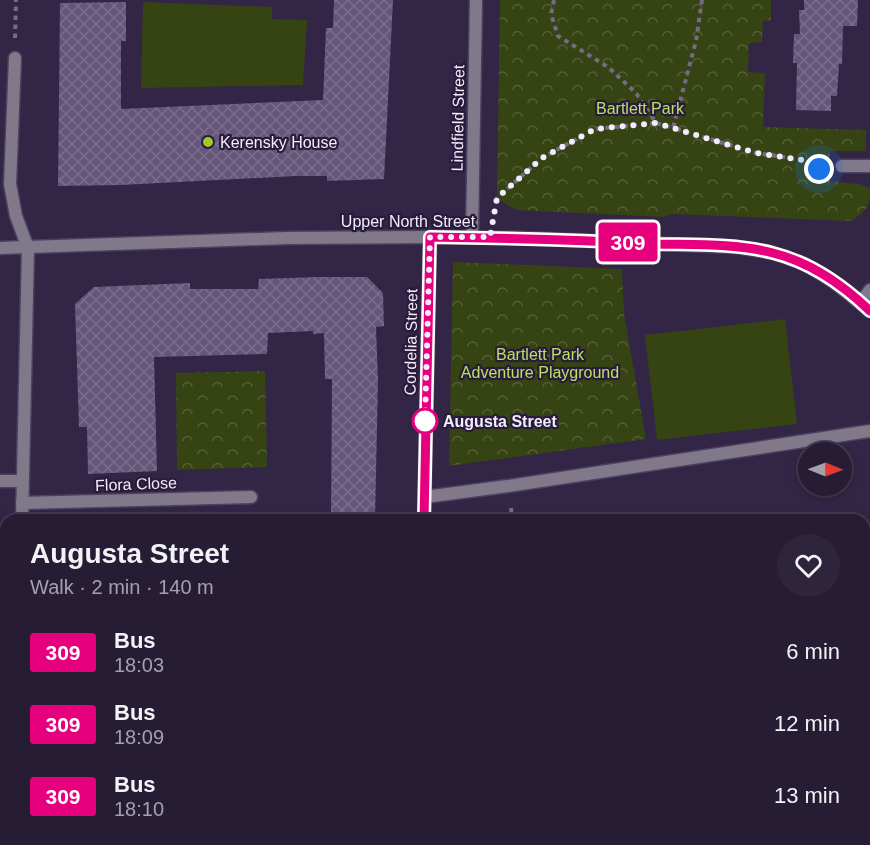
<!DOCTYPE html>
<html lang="en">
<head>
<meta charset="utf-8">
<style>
	body { margin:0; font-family:Arial,sans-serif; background:#2e253c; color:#f1f3f6; height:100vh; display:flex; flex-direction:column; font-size:22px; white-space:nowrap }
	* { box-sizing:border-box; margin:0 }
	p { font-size:20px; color:#a4a1ac }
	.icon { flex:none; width:33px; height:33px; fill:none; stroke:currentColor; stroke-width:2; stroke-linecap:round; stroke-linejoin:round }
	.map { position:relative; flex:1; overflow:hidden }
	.sheet { position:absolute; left:0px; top:514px; width:870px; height:332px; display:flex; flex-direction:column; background:#261c34; border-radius:18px 18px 0 0; box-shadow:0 3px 9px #0003,0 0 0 2px #423a4f }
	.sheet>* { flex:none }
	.badge { padding:0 12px; border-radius:4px; font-size:21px; line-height:39px }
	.needle { width:39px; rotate:91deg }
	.fabs { position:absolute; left:798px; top:442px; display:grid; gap:12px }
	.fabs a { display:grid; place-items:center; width:54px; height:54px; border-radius:50%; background:#261c34; box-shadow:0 3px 9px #0003,0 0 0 2px #423a4f; font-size:30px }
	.you { position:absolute; width:30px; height:30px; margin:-15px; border:4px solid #fff; border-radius:50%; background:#1a73e8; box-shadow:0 0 0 9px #1a73e833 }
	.map>.badge { position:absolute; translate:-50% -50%; box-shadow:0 0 0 3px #fff }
	.round { display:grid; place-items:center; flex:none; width:63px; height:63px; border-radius:32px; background:#2e253c }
	.summary { display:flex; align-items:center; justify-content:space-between; height:102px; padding:0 30px }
	h1 { font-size:28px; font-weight:700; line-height:45px }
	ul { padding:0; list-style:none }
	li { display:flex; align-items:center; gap:18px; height:72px; padding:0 30px }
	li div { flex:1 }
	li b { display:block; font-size:22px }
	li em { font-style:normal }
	li .badge { min-width:66px; font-weight:700; text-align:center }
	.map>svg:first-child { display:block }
</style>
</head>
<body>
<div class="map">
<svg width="870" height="845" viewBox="0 0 870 845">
	<defs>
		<pattern id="forest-crowns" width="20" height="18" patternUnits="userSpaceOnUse" patternTransform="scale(1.5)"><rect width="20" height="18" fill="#364414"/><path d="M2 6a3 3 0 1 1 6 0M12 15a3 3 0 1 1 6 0" fill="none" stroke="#545f37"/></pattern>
		<pattern id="building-cross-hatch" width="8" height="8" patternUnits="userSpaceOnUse" patternTransform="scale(1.5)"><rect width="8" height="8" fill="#645579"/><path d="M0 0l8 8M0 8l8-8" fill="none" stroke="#7b6e8d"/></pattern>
	</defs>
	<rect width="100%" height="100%" fill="#332545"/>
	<g fill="#364414">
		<path d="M143,2L272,7V19L307,20L303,85L141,88Z"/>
		<path d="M785,319L797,424L657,440L645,335Z"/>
		<rect x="46" y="840" width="163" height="5"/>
	</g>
	<g fill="url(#forest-crowns)">
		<path d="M500,0H771V20L763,21L762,42L749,43L748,72L765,73L763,127L866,130V151H830V181L864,185L870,189C870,208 866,211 851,221L671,214L664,217L516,210L497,198Z"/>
		<path d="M453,262L622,269L624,314L646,439L449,466Z"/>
		<path d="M265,371L267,467L177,470L176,373Z"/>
	</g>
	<g fill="url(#building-cross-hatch)">
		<path d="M334,0H393L384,179L327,181V176H296L121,185L58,186L60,3L126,2V41H121V109L323,100L326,28H333Z"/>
		<path d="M804,0H858L857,26H843L842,64H839L837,96H831V111L796,110L797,63H793L794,34H800L799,10H804Z"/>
		<path d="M318,277H367L383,293L384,326L376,327L378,380L375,520H331L332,379H325L324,333L313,334V331L268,333L267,354L154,357L157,471L88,474L87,427H79L75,304L94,287L190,283V289H258L259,279Z"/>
	</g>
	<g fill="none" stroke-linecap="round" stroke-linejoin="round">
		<g stroke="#4e415f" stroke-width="15">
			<g id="service">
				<path d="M15,58L10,184L16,216L28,248"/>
				<path d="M842,166H870"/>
				<path d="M0,481H22"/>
			</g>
		</g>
		<g stroke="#4e415f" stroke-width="15">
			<g id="minor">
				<path d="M472,237L476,0"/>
				<path d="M861,302L870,290"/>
				<path d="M425,497L508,486L870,431"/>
				<path d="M22,503L251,497"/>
				<path d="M22,520L28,248"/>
				<path d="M424,520L430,237"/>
				<path d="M0,770L6,769"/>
				<path d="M864,787L870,782"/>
				<path d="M18,845V840"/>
				<path d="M419,845V840"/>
				<path d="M795,845L800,840"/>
			</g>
		</g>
		<g stroke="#4e415f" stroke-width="15">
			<path id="tertiary" d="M0,248L287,238L430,237L521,238L737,247L773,253L805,264L834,282L870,311"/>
		</g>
		<g stroke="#766a85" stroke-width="4" stroke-dasharray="4.5 4.5" stroke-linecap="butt">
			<path d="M554,0L551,14L558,36L608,67L636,93L656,123L673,128"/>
			<path d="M702,0L696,41L673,128L756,153L803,160L822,171"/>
			<path d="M15,38L16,0"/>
			<path d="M497,202V198L542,158L595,129L656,123"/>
			<path d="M511,508L512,520"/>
			<path d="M375,516L404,517"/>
			<path d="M260,517H331"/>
			<path d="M864,567L870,566"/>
			<path d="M550,840L551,845"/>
		</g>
		<use href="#service" stroke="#80798a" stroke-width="12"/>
		<use href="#minor" stroke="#80798a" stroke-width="12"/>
		<use href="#tertiary" stroke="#80798a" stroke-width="12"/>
	</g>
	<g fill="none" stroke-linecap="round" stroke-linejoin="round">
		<g stroke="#fff" stroke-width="14">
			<path id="line" d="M424,520L430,237C505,238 579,240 654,244C693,245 734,243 773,253C809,262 843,285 870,311"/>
		</g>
		<use href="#line" stroke="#e6007e" stroke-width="9"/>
		<path stroke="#f2ecfd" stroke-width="6" stroke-dasharray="0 10.8" d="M425,421L430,237H490L497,198L542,158L595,129L656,123L756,153L802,160L819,169"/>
	</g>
	<circle fill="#a0c92b" stroke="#291b3a" stroke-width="2" cx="208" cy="142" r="6"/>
	<circle fill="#fff" stroke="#e6007e" stroke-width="3" cx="425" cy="421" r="12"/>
	<g text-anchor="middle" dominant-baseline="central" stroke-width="4.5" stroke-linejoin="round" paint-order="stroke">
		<g font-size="16" fill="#bae064" stroke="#291b3a">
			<text x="640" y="108">Bartlett Park</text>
			<text x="540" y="354">Bartlett Park<tspan x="540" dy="18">Adventure Playground</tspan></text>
		</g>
		<g font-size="16" fill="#f2ecfd" stroke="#291b3a">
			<text transform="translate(458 118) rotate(-89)">Lindfield Street</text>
			<text x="408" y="221">Upper North Street</text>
			<text transform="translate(411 342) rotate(-89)">Cordelia Street</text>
			<text transform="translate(136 484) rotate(-2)">Flora Close</text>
		</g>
		<g font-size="16" fill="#f2ecfd" stroke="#291b3a" text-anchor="start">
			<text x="220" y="142">Kerensky House</text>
		</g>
		<g font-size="16" font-weight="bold" fill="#f2ecfd" stroke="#291b3a" text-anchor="start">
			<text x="443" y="421">Augusta Street</text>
		</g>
	</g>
</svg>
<div class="fabs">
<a><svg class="needle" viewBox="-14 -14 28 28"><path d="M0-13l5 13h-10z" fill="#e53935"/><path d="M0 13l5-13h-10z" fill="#a4a1ac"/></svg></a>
</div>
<div class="you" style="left:819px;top:169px"></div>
<b class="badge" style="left:628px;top:242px;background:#e6007e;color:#fff">309</b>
<section class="sheet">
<div class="summary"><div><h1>Augusta Street</h1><p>Walk · 2 min · 140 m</p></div><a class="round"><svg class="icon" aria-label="heart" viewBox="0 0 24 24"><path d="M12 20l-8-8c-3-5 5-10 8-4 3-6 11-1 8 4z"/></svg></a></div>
<ul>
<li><span class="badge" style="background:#e6007e;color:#fff">309</span><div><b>Bus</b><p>18:03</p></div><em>6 min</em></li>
<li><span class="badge" style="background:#e6007e;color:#fff">309</span><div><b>Bus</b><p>18:09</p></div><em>12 min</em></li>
<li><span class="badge" style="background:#e6007e;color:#fff">309</span><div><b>Bus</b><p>18:10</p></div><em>13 min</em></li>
</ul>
</section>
</div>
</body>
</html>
